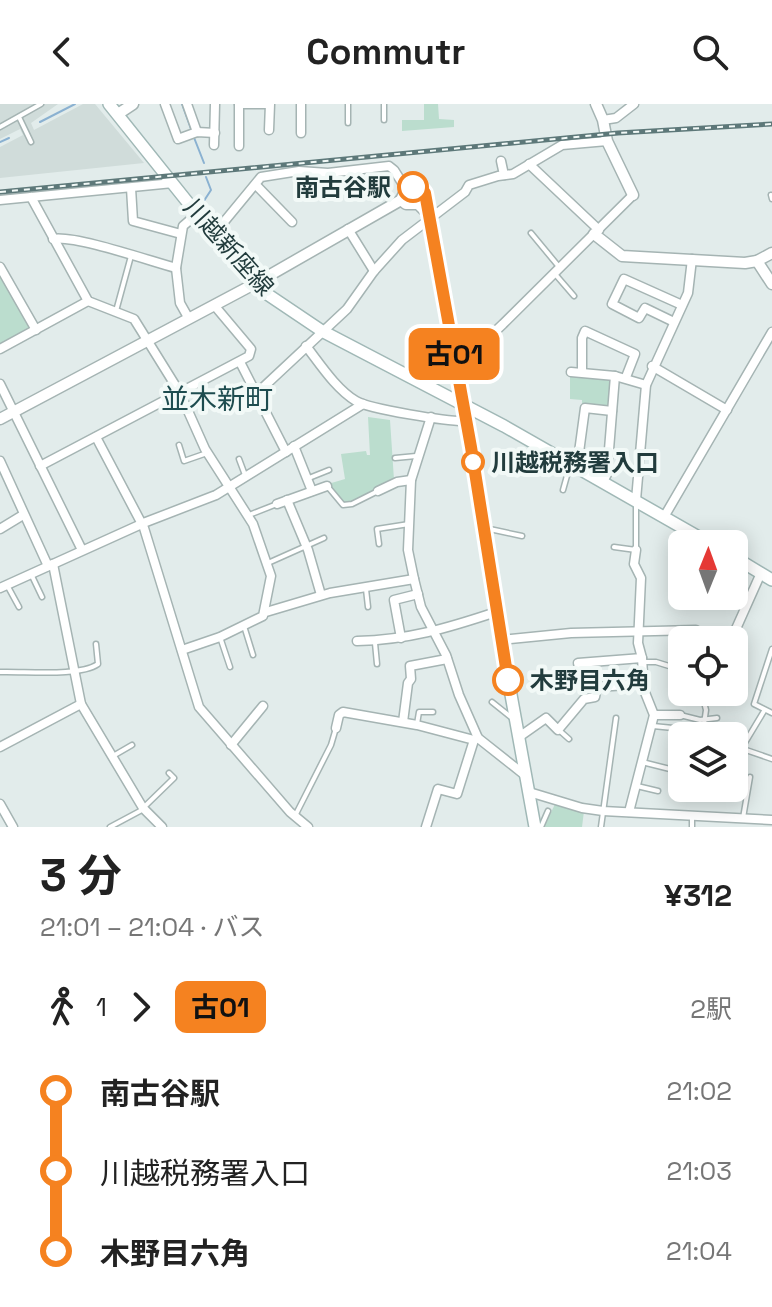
<!DOCTYPE html>
<html lang="ja">
<head>
<meta charset="utf-8">
<style>
	body { margin:0; font-family:"Space Grotesk","Noto Sans JP",sans-serif; background:#f2f2f2; color:#222; height:100vh; display:flex; flex-direction:column; font-size:30px; white-space:nowrap }
	* { box-sizing:border-box; margin:0 }
	p { font-size:26px; color:#767676 }
	.icon { flex:none; width:44px; height:44px; fill:none; stroke:currentColor; stroke-width:2; stroke-linecap:round; stroke-linejoin:round }
	.map { position:relative; height:723px; overflow:hidden }
	.side { display:flex; flex-direction:column; background:#fff; flex:1 }
	.side>* { flex:none }
	.badge { padding:0 16px; border-radius:12px; font-size:28px; line-height:52px }
	.needle { width:52px; rotate:1deg }
	.controls { position:absolute; left:668px; top:426px; display:grid; gap:16px }
	.controls a { display:grid; place-items:center; width:80px; height:80px; border-radius:12px; background:#fff; box-shadow:0 4px 20px #0003; font-size:40px }
	.map>.badge { position:absolute; translate:-50% -50%; box-shadow:0 0 0 4px #fff }
	.legs { display:flex; align-items:center; gap:12px; height:88px; padding:0 40px; font-size:26px }
	.legs p { margin-inline-start:auto }
	.head { display:flex; align-items:center; justify-content:space-between; height:136px; padding:0 40px }
	h1 { font-size:44px; font-weight:700; line-height:60px }
	ul { padding:0 40px; list-style:none }
	li { display:flex; align-items:center; gap:28px; height:80px; font-size:30px }
	li i { display:grid; place-items:center; width:12px; height:100%; margin:0 10px; background:currentColor }
	li i::after { content:''; width:20px; height:20px; margin:-10px; border:6px solid; border-radius:50%; background:#fff }
	li p { margin-inline-start:auto }
	li:first-child i { background:linear-gradient(#0000 50%,currentColor 0) }
	li:last-child i { background:linear-gradient(currentColor 50%,#0000 0) }
	header { display:flex; justify-content:space-between; align-items:center; height:104px; padding:0 40px; background:#fff; font-size:36px; font-weight:700 }
	.map>svg:first-child { display:block }
</style>
</head>
<body>
<header><svg class="icon" aria-label="back" viewBox="0 0 24 24"><path d="M15 5l-7 7 7 7"/></svg>Commutr<svg class="icon" aria-label="search" viewBox="0 0 24 24"><circle cx="10" cy="10" r="6"/><path d="M15 15l6 6"/></svg></header>
<div class="map">
<svg width="772" height="723" viewBox="0 0 772 723">
	<rect width="100%" height="100%" fill="#e2eceb"/>
	<path fill="#d0dcda" d="M0,0H58L31,19L34,26L83,0H95L144,59L0,74V43L23,31L20,25L0,35Z"/>
	<g fill="#bbddce">
		<path d="M424,0H438L439,15L454,16V23L402,27V16H424Z"/>
		<path d="M0,170L29,222V226L0,241Z"/>
		<path d="M570,272L610,274L613,277L611,300L607,303L582,300V296L570,295Z"/>
		<path d="M368,313L390,316L394,376L351,400H344L328,380L345,375L341,350L366,347L367,351H370Z"/>
		<path d="M556,698L584,707L582,723H544Z"/>
	</g>
	<g fill="none" stroke-linecap="round" stroke-linejoin="round">
		<g stroke="#8ab1d1" stroke-width="2">
			<path d="M182,0L191,25"/>
			<path d="M40,18L75,0"/>
			<path d="M193,31L204,59"/>
			<path d="M0,38L9,34"/>
			<path d="M200,103L211,86L206,73"/>
			<path d="M2,710L8,723"/>
		</g>
		<g stroke="#a5b4b3" stroke-width="7">
			<g id="service">
				<path d="M19,13L31,38"/>
				<path d="M384,16V0"/>
				<path d="M348,19V0"/>
				<path d="M0,23L41,0"/>
				<path d="M771,91L772,95"/>
				<path d="M531,129L560,164"/>
				<path d="M555,170L574,192"/>
				<path d="M116,207L131,152"/>
				<path d="M179,341L184,357L207,349"/>
				<path d="M395,354L416,352"/>
				<path d="M239,355L245,371"/>
				<path d="M309,374L329,366"/>
				<path d="M328,383L343,401L352,400L378,387"/>
				<path d="M563,386L570,361"/>
				<path d="M249,411L277,400"/>
				<path d="M485,424L522,432"/>
				<path d="M379,440L377,425L409,420"/>
				<path d="M614,443L636,446V399"/>
				<path d="M268,459L324,434"/>
				<path d="M32,472L42,493"/>
				<path d="M7,481L19,503"/>
				<path d="M366,485L368,503"/>
				<path d="M244,522L253,551"/>
				<path d="M220,533L230,563"/>
				<path d="M375,539L377,560"/>
				<path d="M772,545L754,600L772,609"/>
				<path d="M643,558H656L682,566"/>
				<path d="M0,568C25,567 79,573 98,560L96,540"/>
				<path d="M680,579L682,574"/>
				<path d="M492,598L512,614"/>
				<path d="M764,607L743,642L746,646L772,655"/>
				<path d="M680,611L700,616L717,614"/>
				<path d="M417,620L419,608H433"/>
				<path d="M653,622L703,627L706,606L704,598L711,588"/>
				<path d="M560,627L569,635"/>
				<path d="M113,652L132,641"/>
				<path d="M642,658L682,668"/>
				<path d="M637,682L658,687"/>
				<path d="M296,710L331,641L336,624"/>
				<path d="M743,714L750,673"/>
				<path d="M110,723L140,707L174,674L169,669"/>
				<path d="M541,723L548,707"/>
				<path d="M601,723L616,614"/>
				<path d="M692,723V712"/>
			</g>
		</g>
		<g stroke="#a5b4b3" stroke-width="11">
			<g id="minor">
				<path d="M165,0L178,35L197,28L215,29"/>
				<path d="M187,0L197,28"/>
				<path d="M239,0H270L269,26"/>
				<path d="M603,16L616,14L634,0"/>
				<path d="M301,29V0"/>
				<path d="M214,41L215,0"/>
				<path d="M239,42V0"/>
				<path d="M501,57L504,71"/>
				<path d="M529,60L599,126"/>
				<path d="M256,81L292,118"/>
				<path d="M131,84L133,117L181,130"/>
				<path d="M31,93L88,197L134,215L180,289L205,345L253,420L271,472L263,512L220,533L182,546"/>
				<path d="M0,96L173,79"/>
				<path d="M348,125L374,167"/>
				<path d="M214,130L261,73L299,67L328,69L389,62L394,66L406,85"/>
				<path d="M53,135C75,131 150,157 176,164"/>
				<path d="M0,163L36,226"/>
				<path d="M189,215L180,199L176,164L183,122L197,110"/>
				<path d="M674,218L645,204L639,214L612,200L624,175L682,201"/>
				<path d="M306,242C320,260 336,285 356,297C369,305 449,318 466,317"/>
				<path d="M0,245L88,197"/>
				<path d="M240,258L286,348"/>
				<path d="M455,259L465,256L503,220L633,91"/>
				<path d="M652,262L727,306"/>
				<path d="M571,268L615,272L646,281"/>
				<path d="M582,268V234L585,227L635,250L626,273"/>
				<path d="M0,280L82,446"/>
				<path d="M256,290L347,205L374,167L402,136L465,88L469,81L498,72L513,70L562,41L607,37"/>
				<path d="M431,313L411,376L408,446L414,475L421,503L446,551L459,591L478,634L526,672"/>
				<path d="M96,333L144,424L199,603L290,708L308,723"/>
				<path d="M294,342L312,387"/>
				<path d="M0,357L48,462"/>
				<path d="M40,362L249,252L251,245L214,201"/>
				<path d="M577,363L585,304L612,307"/>
				<path d="M603,378L607,370L615,272"/>
				<path d="M378,387L397,378L411,376"/>
				<path d="M287,396L308,446L321,491"/>
				<path d="M636,396L646,281L688,189L692,155"/>
				<path d="M277,400L327,382"/>
				<path d="M664,413L772,228"/>
				<path d="M0,425L23,411"/>
				<path d="M53,460L81,600L143,704L162,723"/>
				<path d="M0,484L146,418L216,391L363,300"/>
				<path d="M266,508L330,489L414,475"/>
				<path d="M401,534L394,496L418,490"/>
				<path d="M501,536L571,529L696,526V536"/>
				<path d="M731,536L761,469"/>
				<path d="M357,537C408,536 448,524 496,508"/>
				<path d="M597,583L596,574H582L578,559L642,554"/>
				<path d="M654,611H680"/>
				<path d="M403,618L408,579L411,575L410,562L447,555"/>
				<path d="M336,624L339,611L343,608L417,621L474,636L478,634"/>
				<path d="M519,633L546,614L558,626L584,595L595,593L597,583L643,580"/>
				<path d="M231,641L263,602"/>
				<path d="M0,643L81,600"/>
				<path d="M529,688L582,704L603,707L772,716"/>
				<path d="M0,700L13,723"/>
				<path d="M629,708L654,611L644,586L642,554L638,539L641,474L634,460L636,446"/>
				<path d="M426,723L438,685L457,690L474,636"/>
			</g>
		</g>
		<g stroke="#a5b4b3" stroke-width="13">
			<g id="tertiary">
				<path d="M596,0L603,16L607,37L633,91"/>
				<path d="M118,10L133,0"/>
				<path d="M401,96L406,100H418L427,109"/>
				<path d="M594,130L622,152L745,159L757,157L772,149"/>
				<path d="M757,157L772,180"/>
				<path d="M0,315L256,179L401,96L406,85L417,83L423,85"/>
			</g>
		</g>
		<g stroke="#a0b8b6" stroke-width="14">
			<g id="secondary">
				<path d="M109,0L197,110L267,190L322,227L504,322L711,440"/>
				<path d="M427,109L466,315L496,508L535,723"/>
				<path d="M734,453L772,476"/>
			</g>
		</g>
		<use href="#service" stroke="#fff" stroke-width="4"/>
		<use href="#minor" stroke="#fff" stroke-width="8"/>
		<use href="#tertiary" stroke="#fff" stroke-width="10"/>
		<use href="#secondary" stroke="#fff" stroke-width="11"/>
		<g stroke="#5d7879" stroke-width="5">
			<path id="rail" d="M0,88L618,29L772,20"/>
		</g>
		<use href="#rail" stroke="#f2f9f7" stroke-width="2" stroke-dasharray="6" stroke-linecap="butt"/>
	</g>
	<g fill="none" stroke-linecap="round" stroke-linejoin="round">
		<g stroke="#fff" stroke-width="18">
			<path id="line-1" d="M413,83L421,84L425,89L471,343L508,576"/>
		</g>
		<use href="#line-1" stroke="#f58220" stroke-width="12"/>
	</g>
	<g fill="#fff" stroke="#f58220" stroke-width="4">
		<circle cx="413" cy="83" r="14"/>
		<circle cx="473" cy="358" r="10"/>
		<circle cx="508" cy="576" r="14"/>
	</g>
	<g text-anchor="middle" dominant-baseline="central" stroke-width="8" stroke-linejoin="round" paint-order="stroke">
		<g font-size="24" font-weight="bold" fill="#223c3d" stroke="#f2f9f7" text-anchor="start">
			<text x="391" y="83" text-anchor="end">南古谷駅</text>
			<text x="491" y="358">川越税務署入口</text>
			<text x="530" y="576">木野目六角</text>
		</g>
		<g font-size="24" fill="#223c3d" stroke="#f2f9f7">
			<text transform="translate(229 143) rotate(48)">川越新座線</text>
		</g>
		<g font-size="28" fill="#1e4c4f" stroke="#f2f9f7">
			<text x="217" y="295">並木新町</text>
		</g>
	</g>
</svg>
<div class="controls">
<a><svg class="needle" viewBox="-14 -14 28 28"><path d="M0-13l5 13h-10z" fill="#e53935"/><path d="M0 13l5-13h-10z" fill="#767676"/></svg></a>
<a><svg class="icon" aria-label="locate" viewBox="0 0 24 24"><circle cx="12" cy="12" r="6"/><path d="M12 2v4M12 18v4M2 12h4M18 12h4"/></svg></a>
<a><svg class="icon" aria-label="layers" viewBox="0 0 24 24"><path d="M12 4l9 5-9 5-9-5zM3 14l9 5 9-5"/></svg></a>
</div>
<b class="badge" style="left:454px;top:250px;background:#f58220;color:#111">古01</b>
</div>
<section class="side">
<div class="head"><div><h1>3 分</h1><p>21:01 – 21:04 · バス</p></div><b>¥312</b></div>
<div class="legs"><svg class="icon" aria-label="walk" viewBox="0 0 24 24"><circle cx="13" cy="4" r="2"/><path d="M13 8l-2 6 4 7M11 14l-3 7M7 12l3-4h3l4 4"/></svg>1<svg class="icon" aria-label="forward" viewBox="0 0 24 24"><path d="M9 5l7 7-7 7"/></svg><b class="badge" style="background:#f58220;color:#111">古01</b><p>2駅</p></div>
<ul>
<li><i style="color:#f58220"></i><b>南古谷駅</b><p>21:02</p></li>
<li><i style="color:#f58220"></i><span>川越税務署入口</span><p>21:03</p></li>
<li><i style="color:#f58220"></i><b>木野目六角</b><p>21:04</p></li>
</ul>
</section>
</body>
</html>
